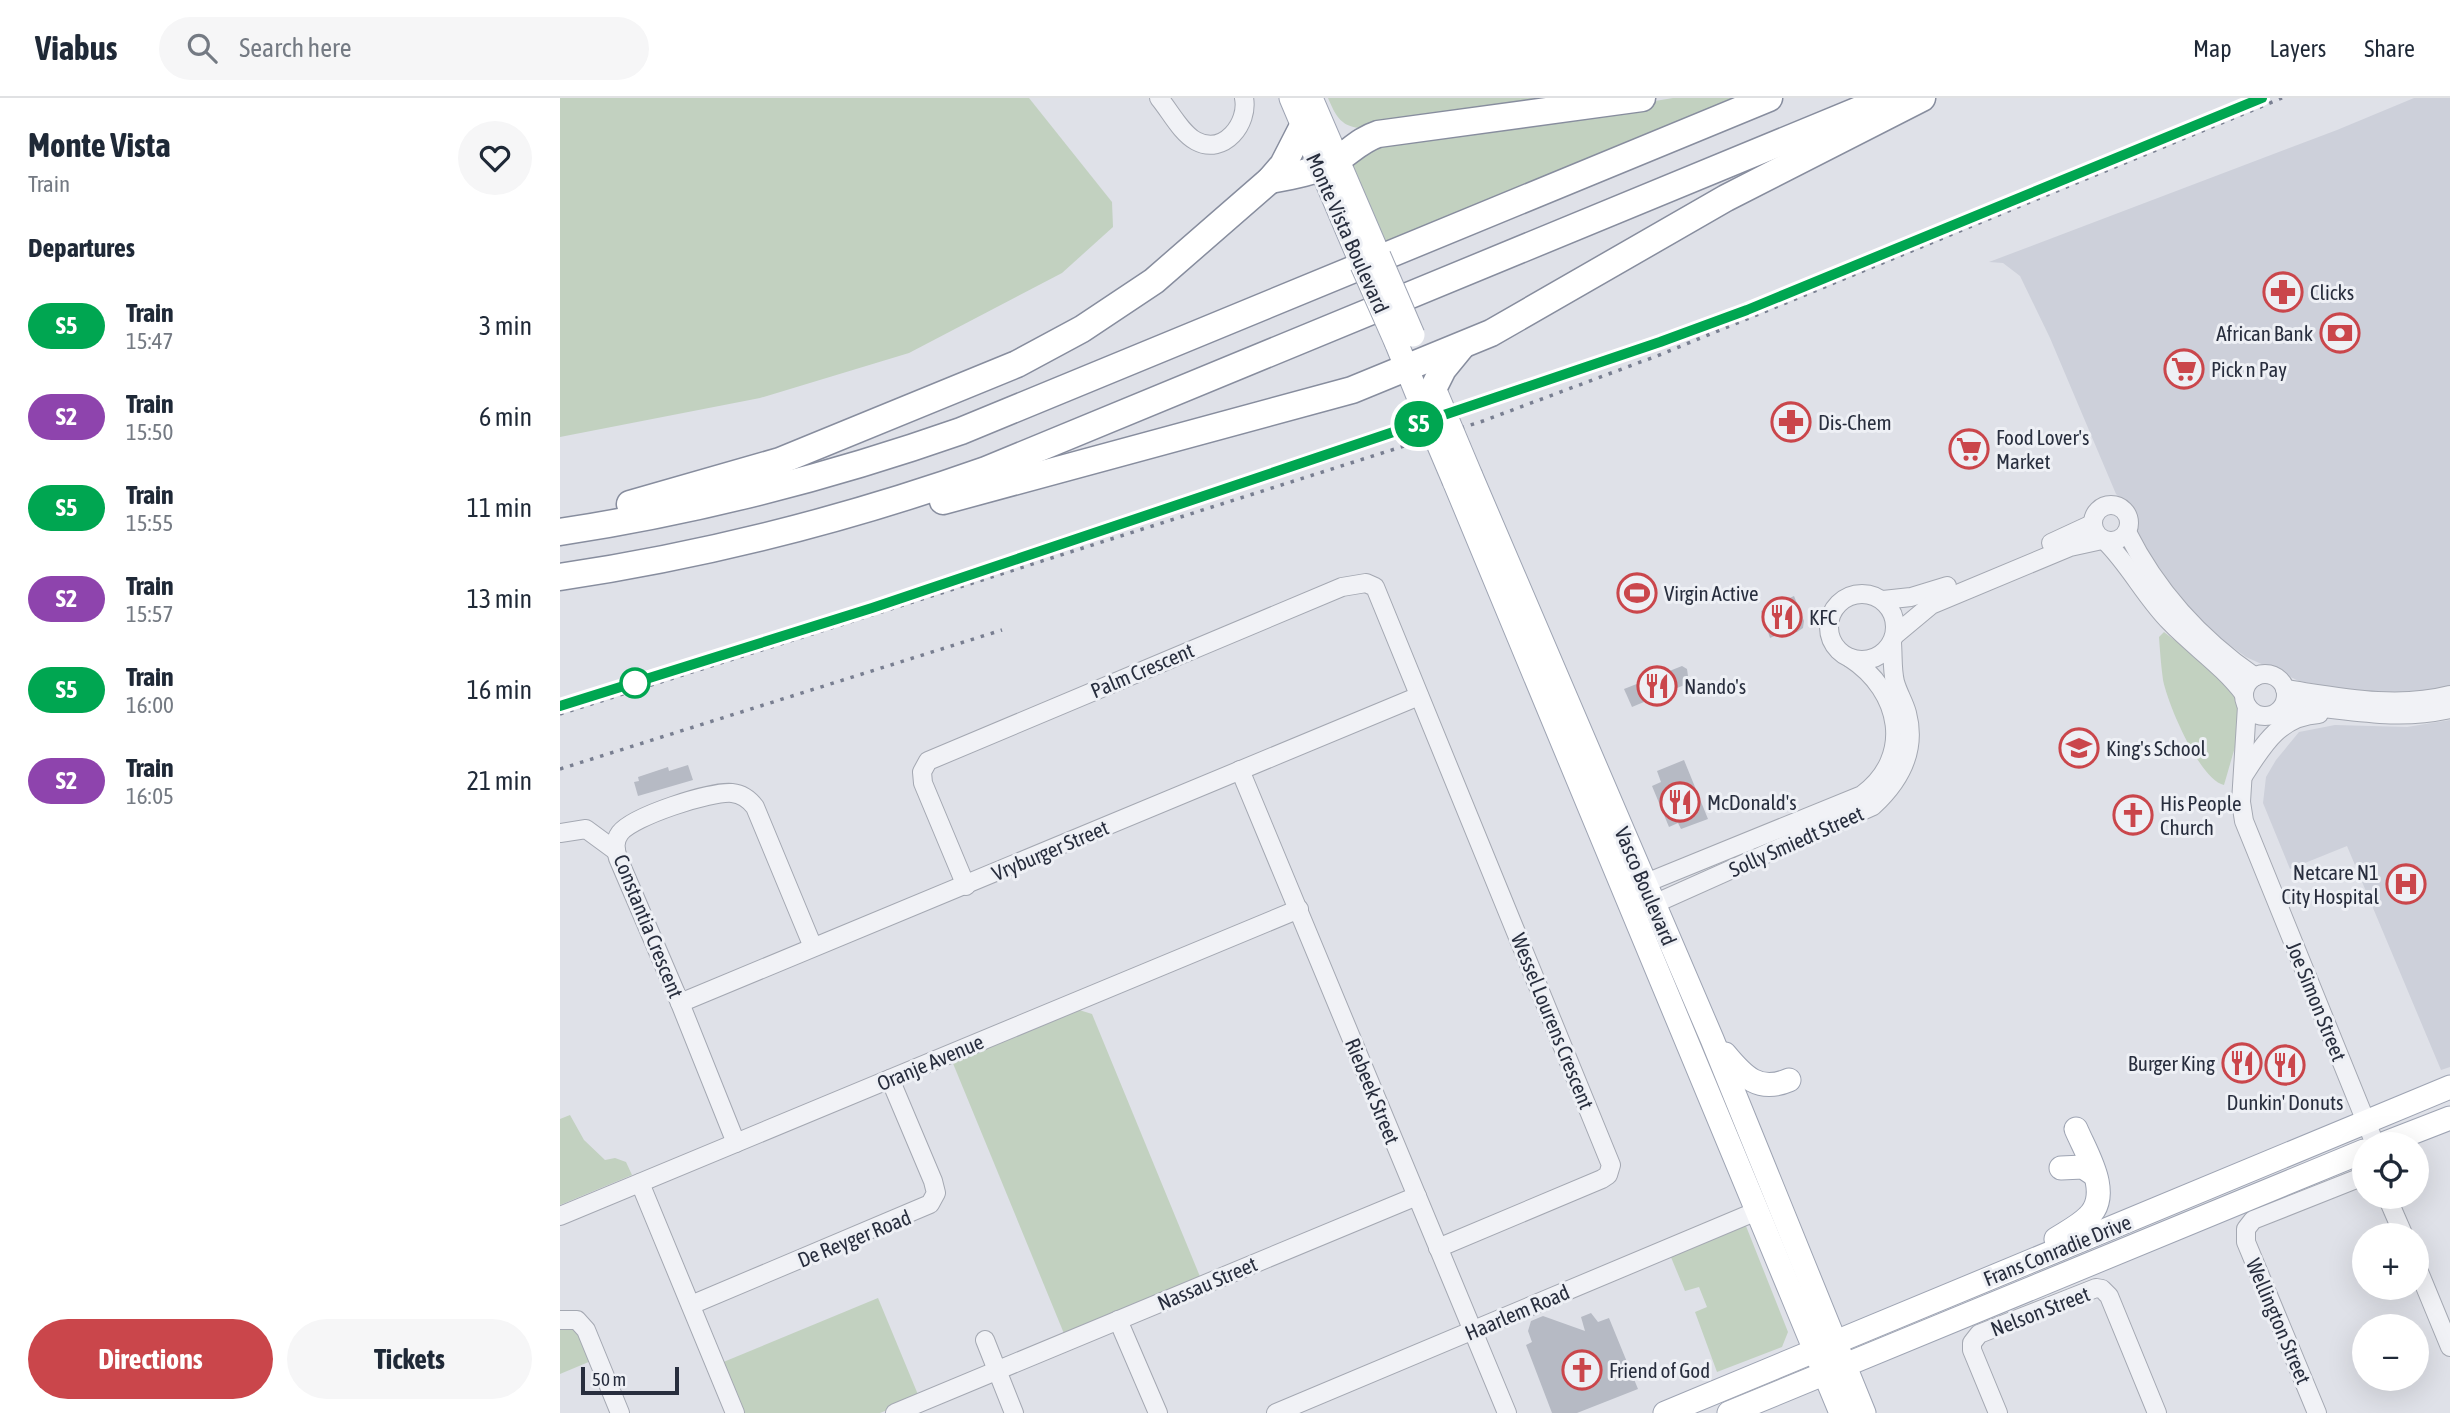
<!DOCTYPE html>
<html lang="en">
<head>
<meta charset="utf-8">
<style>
	body { margin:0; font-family:"Asap Condensed",sans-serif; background:#f6f6f7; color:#1f2937; height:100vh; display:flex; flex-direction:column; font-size:26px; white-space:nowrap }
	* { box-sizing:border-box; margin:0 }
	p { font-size:23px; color:#747a83 }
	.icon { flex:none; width:38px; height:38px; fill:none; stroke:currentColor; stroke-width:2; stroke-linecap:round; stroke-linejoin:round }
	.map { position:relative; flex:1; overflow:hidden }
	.sheet { display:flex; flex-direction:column; background:#fff; width:560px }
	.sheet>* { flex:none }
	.badge { padding:0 14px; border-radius:23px; font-size:24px; line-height:46px }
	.fabs { position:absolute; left:1792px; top:1034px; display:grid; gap:14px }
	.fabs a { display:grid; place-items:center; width:77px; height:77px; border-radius:50%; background:#fff; box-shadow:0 7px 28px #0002; font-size:35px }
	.scale { position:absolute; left:21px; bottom:18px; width:98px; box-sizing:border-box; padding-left:7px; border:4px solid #282e3e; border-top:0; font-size:19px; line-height:24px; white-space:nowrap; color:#282e3e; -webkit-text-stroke:5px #eef0f5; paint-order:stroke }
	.map>.badge { position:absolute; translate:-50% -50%; box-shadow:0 0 0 4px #fff }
	h2 { padding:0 28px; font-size:26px; line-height:63px }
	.round { display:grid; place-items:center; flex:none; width:74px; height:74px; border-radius:37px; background:#f6f6f7 }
	.head { display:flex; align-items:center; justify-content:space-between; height:119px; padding:0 28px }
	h1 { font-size:33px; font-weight:700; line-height:52px }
	.cta { display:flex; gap:14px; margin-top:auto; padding:14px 28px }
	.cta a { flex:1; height:80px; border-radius:42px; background:#ca464b; color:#fff; font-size:28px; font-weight:700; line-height:80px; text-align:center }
	.cta a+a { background:#f6f6f7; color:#1f2937 }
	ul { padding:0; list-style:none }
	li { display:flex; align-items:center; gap:21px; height:91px; padding:0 28px }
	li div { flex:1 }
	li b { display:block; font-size:26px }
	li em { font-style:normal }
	li .badge { min-width:77px; font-weight:700; text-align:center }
	header { display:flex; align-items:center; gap:42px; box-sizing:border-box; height:98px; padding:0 35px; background:#fff; border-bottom:2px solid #e0e1e3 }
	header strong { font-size:33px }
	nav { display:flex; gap:38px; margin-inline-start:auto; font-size:24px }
	.search { width:490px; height:63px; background:#f6f6f7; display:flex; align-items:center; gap:18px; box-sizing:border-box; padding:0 24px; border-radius:38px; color:#747a83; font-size:26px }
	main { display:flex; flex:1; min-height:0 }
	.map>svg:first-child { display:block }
</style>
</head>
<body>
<header>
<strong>Viabus</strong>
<div class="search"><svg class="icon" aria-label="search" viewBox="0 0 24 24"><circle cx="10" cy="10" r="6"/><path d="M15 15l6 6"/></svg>Search here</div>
<nav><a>Map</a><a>Layers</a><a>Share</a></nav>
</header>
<main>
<section class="sheet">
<div class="head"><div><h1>Monte Vista</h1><p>Train</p></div><a class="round"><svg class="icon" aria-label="heart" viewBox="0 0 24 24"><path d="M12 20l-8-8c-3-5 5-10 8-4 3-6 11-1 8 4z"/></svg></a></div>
<h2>Departures</h2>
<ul>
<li><span class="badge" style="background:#00a651;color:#fff">S5</span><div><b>Train</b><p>15:47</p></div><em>3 min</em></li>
<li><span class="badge" style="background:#8e44ad;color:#fff">S2</span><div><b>Train</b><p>15:50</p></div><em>6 min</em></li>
<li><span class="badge" style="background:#00a651;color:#fff">S5</span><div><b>Train</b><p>15:55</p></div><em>11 min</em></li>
<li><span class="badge" style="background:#8e44ad;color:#fff">S2</span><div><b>Train</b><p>15:57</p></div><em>13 min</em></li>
<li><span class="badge" style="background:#00a651;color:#fff">S5</span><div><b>Train</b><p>16:00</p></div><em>16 min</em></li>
<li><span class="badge" style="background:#8e44ad;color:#fff">S2</span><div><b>Train</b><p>16:05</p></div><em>21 min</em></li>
</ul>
<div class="cta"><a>Directions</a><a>Tickets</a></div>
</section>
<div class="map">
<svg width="1890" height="1315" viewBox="0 0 1890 1315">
	<rect width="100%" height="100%" fill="#dfe1e8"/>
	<g fill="#cdd0da">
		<path d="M1854,0H1890V590L1820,598L1739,583L1686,559L1637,523L1591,462L1561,401L1556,396L1490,240L1460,178L1443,165L1429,164L1777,32Z"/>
		<path d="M1890,622V969L1881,972L1787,748L1730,771L1703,705L1706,679L1716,662L1739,634L1775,627L1847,629Z"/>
	</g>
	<g fill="#c2d1c0">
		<path d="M0,0H469L552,104L553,129L502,175L349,255L200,300L0,339Z"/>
		<path d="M768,0H1030L799,30C780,28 775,16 768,0Z"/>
		<path d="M1113,0H1177L825,145L791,62L794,53Z"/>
		<path d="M1604,534L1660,577L1677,600L1680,612L1677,642L1664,687C1640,682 1608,607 1603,582C1601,568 1600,553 1599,539Z"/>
		<path d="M516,911L532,916L641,1181L505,1238L392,963Z"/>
		<path d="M10,1017L24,1042L45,1062L55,1060L66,1064L72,1077L0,1107V1021Z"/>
		<path d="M1184,1123L1228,1234L1222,1249L1157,1274L1135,1214L1147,1209L1139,1189L1125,1193L1108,1152Z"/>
		<path d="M318,1200L359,1299L320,1315H182L161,1265Z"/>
		<path d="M12,1229L18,1234L31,1263L0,1276V1230Z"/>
	</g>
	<g fill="#b6bac4">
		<path d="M1234,498L1244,523L1243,530L1237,534L1227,537L1223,534L1210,540L1201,513Z"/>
		<path d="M1122,568L1127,571L1129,585L1072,609L1064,591Z"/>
		<path d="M1124,662L1148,721L1121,731L1118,725L1109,729L1092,688L1101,684L1097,673Z"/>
		<path d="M128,667L133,682L78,698L74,684L79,683L78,679L108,669L109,673Z"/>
		<path d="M1031,1215L1038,1224L1049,1220L1078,1291L1017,1315H992L966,1247L972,1244L968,1233L971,1223L983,1218L1025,1233L1021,1219Z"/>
	</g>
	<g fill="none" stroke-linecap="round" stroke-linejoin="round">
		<g stroke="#a4a8b2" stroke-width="20">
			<g id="minor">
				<path d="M599,0C610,13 621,35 636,43C664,58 689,25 684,0"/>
				<circle cx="1551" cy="425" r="18"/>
				<path d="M1567,434C1597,494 1640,541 1695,579"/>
				<path d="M1546,444C1570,468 1586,500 1610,524C1634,549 1663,568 1684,596"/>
				<path d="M1491,445L1532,426"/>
				<circle cx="1302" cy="529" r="33"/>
				<path d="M1323,502L1351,499L1387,488"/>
				<path d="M1335,537L1371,507L1510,449L1542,442"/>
				<circle cx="1705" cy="597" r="21"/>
				<path d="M1725,591C1779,599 1836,611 1890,597"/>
				<path d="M1687,608L1681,704L1684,723L1815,1046"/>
				<path d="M1724,608C1785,608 1827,625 1890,611"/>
				<path d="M680,672L947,1315"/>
				<path d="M1684,677C1703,647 1720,618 1759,616"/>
				<path d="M0,735L26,731L56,753"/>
				<path d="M406,788L363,685L362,674L368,663L782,489L806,485L815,489L1051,1067L1048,1077L1042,1081L878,1150"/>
				<path d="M1076,789L1302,697C1354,659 1341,593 1290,560"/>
				<path d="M1085,810L1313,708C1340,683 1357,653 1347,615C1344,604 1338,595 1335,584C1332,572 1333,558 1332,545"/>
				<path d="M120,905L859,598"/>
				<path d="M176,1045L120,905L58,760C55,751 54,743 60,735C73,718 151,693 172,695C182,696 189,701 195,709L253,849"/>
				<path d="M80,1085L175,1315"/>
				<path d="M1827,1099L1844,1138"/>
				<path d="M0,1118L739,811"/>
				<path d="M1857,1169L1890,1249"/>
				<path d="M131,1207L370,1106L376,1095L373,1083L330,981"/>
				<path d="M0,1222H17L26,1232L60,1315"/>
				<path d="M558,1222L598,1315"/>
				<path d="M425,1242L454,1315"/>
				<path d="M335,1315L857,1098"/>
				<path d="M716,1315L1197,1113"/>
				<path d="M1438,1315L1412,1252V1245L1419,1236L1536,1190L1542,1191L1549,1198L1597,1315"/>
				<path d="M1757,1315L1686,1144V1131L1693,1122L1804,1078"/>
			</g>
		</g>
		<g stroke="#9ea4b3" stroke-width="25">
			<g id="major">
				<path d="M731,0L802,167"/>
				<path d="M751,0L819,158"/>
				<path d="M836,244L860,303"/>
				<path d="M911,378L1152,941L1304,1315"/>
				<path d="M894,383L1281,1315"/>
				<path d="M1165,956C1184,979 1199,995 1229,982"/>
				<path d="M1823,1046L1890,1020"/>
				<path d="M1501,1070L1523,1069L1535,1077"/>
				<path d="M1496,1141C1507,1134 1519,1128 1528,1119C1553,1096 1526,1055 1516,1031"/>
				<path d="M1105,1315L1890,989"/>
				<path d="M1169,1315L1804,1053"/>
			</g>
		</g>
		<g stroke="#878d9e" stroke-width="29">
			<g id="highway">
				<path d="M710,82C732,78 755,74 775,63C790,54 800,42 818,36L1082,0"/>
				<path d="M874,289L883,271L901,249"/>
				<path d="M383,403L792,292L931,235L1166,100L1362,0"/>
				<path d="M70,406L220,363L457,266L522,231L594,183L710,82L723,67L743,28"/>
				<path d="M0,434C137,413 270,379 401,333L1209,0"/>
				<path d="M0,479C147,457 285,422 426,372L1328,0"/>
			</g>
		</g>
		<use href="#minor" stroke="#f1f2f6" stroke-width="18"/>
		<use href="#major" stroke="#fff" stroke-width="23"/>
		<use href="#highway" stroke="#fff" stroke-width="26"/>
		<g stroke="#797f91" stroke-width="3.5" stroke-dasharray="3.5 7" stroke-linecap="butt">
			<path d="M429,471L1154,224"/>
			<path d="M0,616L923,323L1102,256L1722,0"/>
			<path d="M0,671L442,532"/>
		</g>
		<g stroke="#9ea4b3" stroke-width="25" stroke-linecap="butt">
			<g id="major-bridge">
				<path d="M819,158L853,237"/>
				<path d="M802,167L836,244"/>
				<path d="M877,297L911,378"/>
				<path d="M860,303L894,383"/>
			</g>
		</g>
		<use href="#major-bridge" stroke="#fff" stroke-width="23"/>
	</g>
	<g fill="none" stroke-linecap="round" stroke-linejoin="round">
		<g stroke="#fff" stroke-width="16">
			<path id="line" d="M0,608L312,510L1100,244L1187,212L1702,0"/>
		</g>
		<use href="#line" stroke="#00a651" stroke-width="10"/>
	</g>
	<defs>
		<g id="pharmacy-ring" transform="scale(2.0125)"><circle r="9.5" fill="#eef0f5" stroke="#ca464b" stroke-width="1.5"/><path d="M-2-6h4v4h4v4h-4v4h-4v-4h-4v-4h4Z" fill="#ca464b"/></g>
		<g id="bank-ring" transform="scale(2.0125)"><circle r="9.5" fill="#eef0f5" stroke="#ca464b" stroke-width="1.5"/><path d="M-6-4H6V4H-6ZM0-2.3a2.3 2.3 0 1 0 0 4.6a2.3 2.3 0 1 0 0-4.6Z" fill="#ca464b"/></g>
		<g id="supermarket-ring" transform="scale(2.0125)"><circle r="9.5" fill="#eef0f5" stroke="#ca464b" stroke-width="1.5"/><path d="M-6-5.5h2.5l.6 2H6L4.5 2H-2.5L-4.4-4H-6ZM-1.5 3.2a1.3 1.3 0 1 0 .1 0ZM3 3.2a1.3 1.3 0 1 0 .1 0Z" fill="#ca464b"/></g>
		<g id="stadium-ring" transform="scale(2.0125)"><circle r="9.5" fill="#eef0f5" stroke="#ca464b" stroke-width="1.5"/><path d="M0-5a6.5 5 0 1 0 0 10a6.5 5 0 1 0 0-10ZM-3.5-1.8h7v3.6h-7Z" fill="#ca464b"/></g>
		<g id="restaurant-ring" transform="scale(2.0125)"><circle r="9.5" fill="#eef0f5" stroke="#ca464b" stroke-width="1.5"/><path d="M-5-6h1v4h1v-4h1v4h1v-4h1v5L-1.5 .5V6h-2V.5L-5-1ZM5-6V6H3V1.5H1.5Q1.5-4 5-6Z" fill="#ca464b"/></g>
		<g id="school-ring" transform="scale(2.0125)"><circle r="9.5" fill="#eef0f5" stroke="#ca464b" stroke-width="1.5"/><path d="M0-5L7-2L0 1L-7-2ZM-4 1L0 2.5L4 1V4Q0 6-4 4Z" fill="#ca464b"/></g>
		<g id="church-ring" transform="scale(2.0125)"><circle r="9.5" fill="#eef0f5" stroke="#ca464b" stroke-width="1.5"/><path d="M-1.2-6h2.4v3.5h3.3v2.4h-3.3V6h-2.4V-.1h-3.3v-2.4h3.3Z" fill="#ca464b"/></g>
		<g id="hospital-ring" transform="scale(2.0125)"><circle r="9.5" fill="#eef0f5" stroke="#ca464b" stroke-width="1.5"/><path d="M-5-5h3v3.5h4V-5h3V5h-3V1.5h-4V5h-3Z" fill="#ca464b"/></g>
	</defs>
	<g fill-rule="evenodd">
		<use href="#pharmacy-ring" x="1723" y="194"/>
		<use href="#bank-ring" x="1780" y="235"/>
		<use href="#supermarket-ring" x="1624" y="271"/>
		<use href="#pharmacy-ring" x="1231" y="324"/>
		<use href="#supermarket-ring" x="1409" y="351"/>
		<use href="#stadium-ring" x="1077" y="495"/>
		<use href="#restaurant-ring" x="1222" y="519"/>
		<use href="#restaurant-ring" x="1097" y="588"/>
		<use href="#school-ring" x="1519" y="650"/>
		<use href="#restaurant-ring" x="1120" y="704"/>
		<use href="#church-ring" x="1573" y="717"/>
		<use href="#hospital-ring" x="1846" y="786"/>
		<use href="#restaurant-ring" x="1682" y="965"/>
		<use href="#restaurant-ring" x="1725" y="967"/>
		<use href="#church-ring" x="1022" y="1272"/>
	</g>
	<circle fill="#fff" stroke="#00a651" stroke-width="3.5" cx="75" cy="585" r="14"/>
	<g text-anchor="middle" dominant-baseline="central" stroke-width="6" stroke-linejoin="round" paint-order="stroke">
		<g font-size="21" fill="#282e3e" stroke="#eef0f5">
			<text transform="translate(788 135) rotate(66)">Monte Vista Boulevard</text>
			<text transform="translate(582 572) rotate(-23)">Palm Crescent</text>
			<text transform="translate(1236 743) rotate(-24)">Solly Smiedt Street</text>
			<text transform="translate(490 752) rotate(-23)">Vryburger Street</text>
			<text transform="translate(1086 788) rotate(67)">Vasco Boulevard</text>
			<text transform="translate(89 828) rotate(68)">Constantia Crescent</text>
			<text transform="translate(1757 903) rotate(68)">Joe Simon Street</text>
			<text transform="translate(993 923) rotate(68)">Wessel Lourens Crescent</text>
			<text transform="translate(370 964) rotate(-23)">Oranje Avenue</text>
			<text transform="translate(813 993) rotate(68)">Riebeek Street</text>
			<text transform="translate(294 1140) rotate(-22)">De Reyger Road</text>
			<text transform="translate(1497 1152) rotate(-22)">Frans Conradie Drive</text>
			<text transform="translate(647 1185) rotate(-23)">Nassau Street</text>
			<text transform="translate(1480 1213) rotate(-21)">Nelson Street</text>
			<text transform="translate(957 1214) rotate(-23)">Haarlem Road</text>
			<text transform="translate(1719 1223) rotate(67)">Wellington Street</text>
		</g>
		<g font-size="21" fill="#282e3e" stroke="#eef0f5" text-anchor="start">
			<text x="1750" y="194">Clicks</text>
			<text x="1753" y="235" text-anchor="end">African Bank</text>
			<text x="1651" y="271">Pick n Pay</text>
			<text x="1258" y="324">Dis-Chem</text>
			<text x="1436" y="339">Food Lover's<tspan x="1436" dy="24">Market</tspan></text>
			<text x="1104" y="495">Virgin Active</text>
			<text x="1249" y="519">KFC</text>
			<text x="1124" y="588">Nando's</text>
			<text x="1546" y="650">King's School</text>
			<text x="1147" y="704">McDonald's</text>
			<text x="1600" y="705">His People<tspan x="1600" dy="24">Church</tspan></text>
			<text x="1819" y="774" text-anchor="end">Netcare N1<tspan x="1819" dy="24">City Hospital</tspan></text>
			<text x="1655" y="965" text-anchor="end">Burger King</text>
			<text x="1725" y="1004" text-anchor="middle">Dunkin' Donuts</text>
			<text x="1049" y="1272">Friend of God</text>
		</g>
	</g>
</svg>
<div class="fabs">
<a><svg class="icon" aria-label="locate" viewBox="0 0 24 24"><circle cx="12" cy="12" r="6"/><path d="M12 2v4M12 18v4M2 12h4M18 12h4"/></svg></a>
<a>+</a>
<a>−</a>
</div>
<div class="scale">50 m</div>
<b class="badge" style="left:859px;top:326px;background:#00a651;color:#fff">S5</b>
</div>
</main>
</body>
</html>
